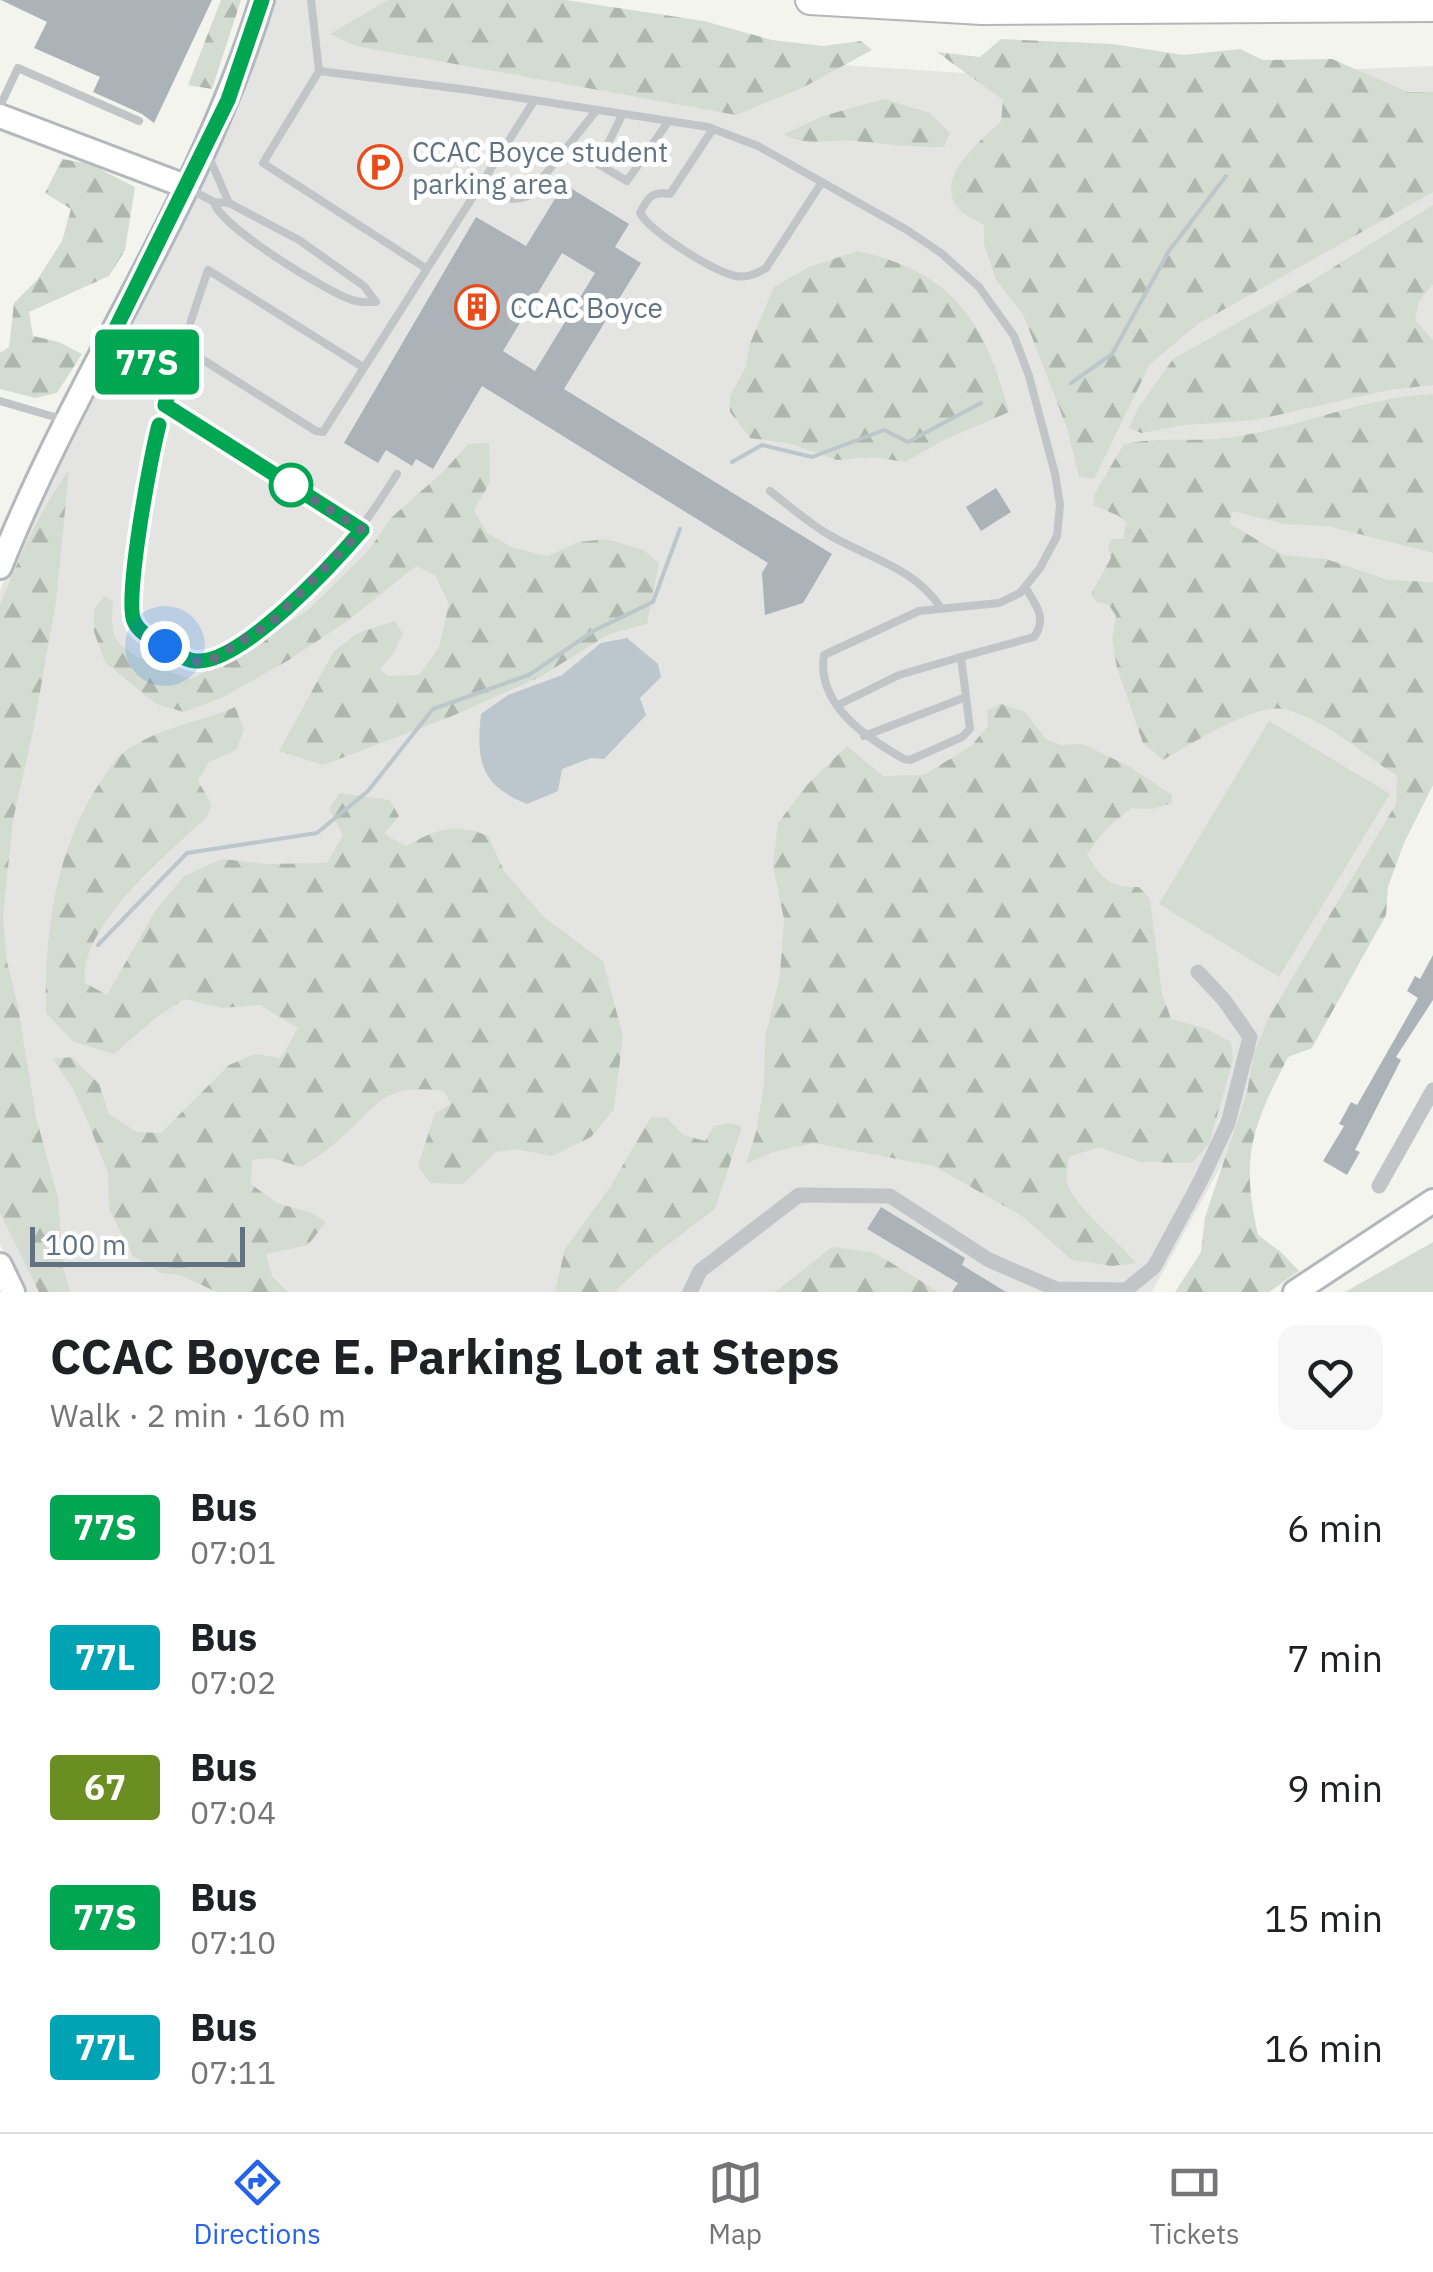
<!DOCTYPE html>
<html lang="en">
<head>
<meta charset="utf-8">
<style>
	body { margin:0; font-family:"IBM Plex Sans",sans-serif; background:#f6f6f6; color:#202124; height:100vh; display:flex; flex-direction:column; font-size:38px; white-space:nowrap }
	* { box-sizing:border-box; margin:0 }
	p { font-size:32px; color:#757577 }
	.icon { flex:none; width:55px; height:55px; fill:none; stroke:currentColor; stroke-width:2; stroke-linecap:round; stroke-linejoin:round }
	.map { position:relative; height:1292px; overflow:hidden }
	.sheet { display:flex; flex-direction:column; background:#fff; flex:1 }
	.sheet>* { flex:none }
	.badge { padding:0 20px; border-radius:8px; font-size:35px; line-height:65px }
	.scale { position:absolute; left:30px; bottom:25px; width:215px; box-sizing:border-box; padding-left:10px; border:5px solid #617382; border-top:0; font-size:28px; line-height:35px; white-space:nowrap; color:#617382; -webkit-text-stroke:8px #fff; paint-order:stroke }
	.you { position:absolute; width:50px; height:50px; margin:-25px; border:8px solid #fff; border-radius:50%; background:#1a73e8; box-shadow:0 0 0 15px #1a73e833 }
	.map>.badge { position:absolute; translate:-50% -50%; box-shadow:0 0 0 5px #fff }
	.round { display:grid; place-items:center; flex:none; width:105px; height:105px; border-radius:20px; background:#f6f6f6 }
	.head { display:flex; align-items:center; justify-content:space-between; height:170px; padding:0 50px }
	h1 { font-size:48px; font-weight:800; line-height:75px }
	ul { padding:0; list-style:none }
	li { display:flex; align-items:center; gap:30px; height:130px; padding:0 50px }
	li div { flex:1 }
	li b { display:block; font-size:38px }
	li em { font-style:normal }
	li .badge { min-width:110px; font-weight:700; text-align:center }
	.dock { display:flex; justify-content:space-around; align-items:center; height:140px; border-top:2px solid #e0e0e0; background:#fff; font-size:28px; color:#757577 }
	.dock a { display:grid; justify-items:center; gap:5px }
	.dock .on { color:#2563eb }
	.map>svg:first-child { display:block }
</style>
</head>
<body>
<div class="map">
<svg width="1433" height="1292" viewBox="0 0 1433 1292">
	<defs>
		<pattern id="forest-firs" width="22" height="20" patternUnits="userSpaceOnUse" patternTransform="scale(2.5)"><rect width="22" height="20" fill="#d4dbd0"/><path d="M5 1l3.5 6h-7zM16 11l3.5 6h-7z" fill="#afb6ae"/></pattern>
	</defs>
	<rect width="100%" height="100%" fill="#f4f4ef"/>
	<path fill="#e4e5e3" d="M274,0H456L752,59L994,75H1212L1433,66V776L1152,1292H24L0,1244V590L71,425L113,354L238,105Z"/>
	<g fill="url(#forest-firs)">
		<path d="M221,0H241L212,89L188,85Z"/>
		<path d="M388,0H566L704,21L772,40L823,46L861,41L872,50L804,87L736,115L356,46L330,34Z"/>
		<path d="M1001,39L1113,44L1183,55L1240,49L1263,60L1332,59L1408,92H1433V192L1198,324L1150,364L1094,479L1079,477L1067,428L1023,314L996,280L984,244V225C976,220 963,215 957,207C934,175 982,141 1001,121L1003,100L937,52L980,57Z"/>
		<path d="M884,99L930,113L950,133L944,147C913,148 886,144 855,141C828,138 808,148 784,134L823,116Z"/>
		<path d="M62,159L90,164L135,187L125,250L109,276L29,312L33,336L59,342L82,354L57,393L35,398L0,389V353L9,347L14,303L37,280L62,241L71,209L45,193Z"/>
		<path d="M1433,205V284L1419,301L1415,320L1433,340V385L1388,390L1256,420L1185,425L1141,433L1129,428L1138,408L1173,359L1305,285Z"/>
		<path d="M858,251C954,273 984,320 1009,412L944,440L905,462L873,457L837,460L788,443L750,438L730,412V396L746,366L749,346L774,287L809,267Z"/>
		<path d="M1433,394V553L1328,526L1284,524L1232,511L1230,524L1283,555L1326,559L1388,580L1433,582V785L1404,843L1388,887L1386,915L1312,1048L1288,1057C1252,1128 1240,1155 1258,1235L1282,1253L1299,1271L1269,1292H1175L1201,1252L1205,1217L1247,1093L1254,1052L1269,1017L1396,804L1397,776C1363,754 1324,718 1283,709C1255,703 1189,745 1163,760L1143,743L1117,668L1112,640L1116,616L1109,605L1096,602L1091,594L1111,558L1108,546L1112,539H1123L1126,523L1119,516L1093,505L1095,493L1124,444C1160,436 1197,443 1234,437C1300,427 1365,397 1433,394Z"/>
		<path d="M489,443L490,482L474,510L487,533L513,548L548,556L578,542L606,539L644,550L659,563L647,624L609,634L540,677L450,717L323,765L279,751L334,651L358,633L395,621L403,634L393,654L380,669L388,676L419,675L439,647L449,604L435,575L416,566L350,619L289,660L223,697L184,712L156,704L105,662L94,632V610L104,596L113,601C112,612 111,624 114,634C120,655 172,673 191,679L242,653L308,610L369,550L391,518L445,470L468,444Z"/>
		<path d="M69,470L56,602L33,731L13,820L3,917L7,962L18,1007L36,1117L58,1198L63,1267L70,1292H39L0,1213V605C19,558 39,511 69,470Z"/>
		<path d="M1001,704L1025,712L1046,739L1061,745L1083,744L1130,767L1172,795V803L1152,809L1131,808L1106,829L1087,854C1102,880 1110,887 1139,887L1150,899L1162,993L1171,1019L1207,1029L1231,1042L1233,1060L1209,1144L1192,1163L1141,1162L1099,1147L1069,1157C1068,1164 1066,1175 1067,1182C1072,1205 1120,1242 1136,1263L1112,1266L1072,1260L1022,1216L934,1166L814,1143L776,1151L746,1164L756,1132L764,1085L765,1038L780,975L784,919L773,866L778,823L808,784L847,746L883,776L924,775L971,746L988,726L987,710Z"/>
		<path d="M235,707L244,730L236,750L209,762L198,781L212,805L206,818C167,854 78,927 85,983L107,995L155,911L184,876L222,859L267,864L327,863L343,835L329,809L340,793L390,800L399,816L384,834L406,846C438,829 453,822 488,836L504,871L544,917L603,961L623,1036L614,1109L591,1137L552,1156L515,1149L496,1152L463,1184L430,1183L418,1166L435,1113L451,1104L444,1091C385,1083 381,1101 341,1138C330,1149 315,1158 302,1167L271,1158L252,1160L251,1184L277,1203L312,1213L326,1222L308,1245L266,1254L272,1276L288,1292H217L180,1275L161,1273L133,1256L109,1209L108,1173L88,1122L73,1089L53,1059L72,1057L99,1084L109,1114L137,1132L161,1133L229,1065L255,1054L281,1058L298,1028L260,1005L222,1008L185,999L158,1016L114,1054L74,1042L46,1013C44,932 56,845 103,778C109,770 114,760 122,754C154,728 198,723 235,707Z"/>
		<path d="M651,1117L667,1118L683,1135L705,1141L714,1126L731,1123L742,1127L715,1209L653,1256L614,1292H555L565,1249L610,1187Z"/>
		<path d="M832,1247L875,1253L939,1292H775Z"/>
	</g>
	<g fill="#d4dbd0">
		<path d="M1269,721L1390,794L1279,977L1159,904Z"/>
		<path d="M1433,1242V1292H1345Z"/>
	</g>
	<path fill="#bbc7cc" d="M627,638L658,664L661,677L640,698L646,715L604,759L591,758L562,769L558,791L527,804C480,785 476,761 481,714L508,695L562,675L601,643Z"/>
	<g fill="none" stroke-linecap="round" stroke-linejoin="round">
		<g stroke="#bbc7cc" stroke-width="4">
			<path d="M1071,383L1112,354L1169,251L1226,176"/>
			<path d="M732,462L762,445L812,457L884,430L908,442L981,403"/>
			<path d="M98,945L187,853L317,833L368,791L433,709L529,675L595,630L653,602L680,529"/>
		</g>
	</g>
	<g fill="#abb3b8" fill-rule="evenodd">
		<path d="M1,0H212L154,123L142,114L93,92L100,77L34,48L47,22Z"/>
		<path d="M564,184L629,224L615,247L641,263L564,389L832,554L803,603L765,615L762,573L768,563L482,386L433,469L416,459L412,466L386,450L378,463L344,443L476,217L526,246ZM562,253L595,273L535,371L503,351Z"/>
		<path d="M996,488L1011,512L981,531L966,507Z"/>
		<path d="M1433,955V1000L1396,1057L1401,1060L1355,1150L1360,1152L1347,1175L1323,1161L1344,1126L1339,1124L1351,1102L1357,1105L1364,1093L1418,998L1407,991L1415,976L1420,979Z"/>
		<path d="M881,1207L965,1258L962,1265L1006,1292H952L958,1283L867,1229Z"/>
	</g>
	<g fill="none" stroke-linecap="round" stroke-linejoin="round">
		<g stroke="#b3b8bd" stroke-width="28">
			<g id="secondary">
				<path d="M0,116L185,186"/>
				<path d="M0,567C77,373 201,200 262,0"/>
				<path d="M0,1265L13,1292"/>
				<path d="M1295,1292L1433,1201"/>
			</g>
		</g>
		<g stroke="#b3b7ba" stroke-width="32">
			<path id="highway" d="M810,0L982,10L1433,7"/>
		</g>
		<g stroke="#c1c5c8" stroke-width="8">
			<path d="M311,0L319,71L263,163L427,269"/>
			<path d="M319,71L469,90L708,127L758,146L907,230L941,253L979,287L1014,336L1029,376L1055,474L1060,505L1057,536L1040,568L1020,593L999,603L919,611L824,655C816,705 867,738 904,759L910,760L962,737L970,729L961,657L1034,637C1048,618 1035,604 1025,587"/>
			<path d="M0,106L18,68L139,121"/>
			<path d="M622,115L598,164L627,181L668,122"/>
			<path d="M713,129L670,194C652,191 648,197 640,213C651,232 712,271 736,276C748,278 756,274 766,268L822,182"/>
			<path d="M209,157L229,203"/>
			<path d="M188,188L214,202L229,203L299,240L364,286L376,302C368,302 359,303 352,300C327,292 218,225 214,202"/>
			<path d="M480,188C497,195 511,203 528,196L596,111"/>
			<path d="M181,346L316,431L323,432L534,101"/>
			<path d="M108,347L174,371"/>
			<path d="M363,367L208,270C167,389 139,491 131,617L135,625C149,639 181,664 201,662C216,660 230,649 242,641C308,600 356,540 397,474"/>
			<path d="M0,401L65,420"/>
			<path d="M165,405L362,530"/>
			<path d="M770,491C788,505 806,521 826,533C867,558 913,566 941,608"/>
			<path d="M838,705L899,675L961,657"/>
			<path d="M864,736L966,697"/>
		</g>
		<g stroke="#c1c5c8" stroke-width="15">
			<path d="M1379,1186L1433,1090"/>
			<path d="M690,1292L700,1271L799,1195L890,1196L989,1260L1056,1289L1126,1290L1154,1267L1201,1180L1228,1123L1250,1037L1224,1000L1198,972"/>
		</g>
		<use href="#secondary" stroke="#fff" stroke-width="22"/>
		<use href="#highway" stroke="#fff" stroke-width="28"/>
	</g>
	<g fill="none" stroke-linecap="round" stroke-linejoin="round">
		<g stroke="#fff" stroke-width="22">
			<path id="line" d="M159,425C151,454 124,600 134,621C139,633 153,639 163,645C173,651 185,661 197,661C242,663 333,564 362,530L165,405L174,371L107,346L228,100L262,0"/>
		</g>
		<use href="#line" stroke="#00a651" stroke-width="15"/>
		<path stroke="#617382" stroke-width="10" stroke-dasharray="0 18" d="M165,646L188,660L200,662L215,658L272,622L362,530L291,485"/>
	</g>
	<defs>
		<g id="parking-ring" transform="scale(2.25)"><circle r="9.5" fill="#fff" stroke="#eb4b18" stroke-width="1.5"/><path d="M-3.5-5.5H1a3.5 3.5 0 0 1 0 7H-1V5.5H-3.5ZM-1-3.4V-.6H.8a1.4 1.4 0 0 0 0-2.8Z" fill="#eb4b18"/></g>
		<g id="building-ring" transform="scale(2.25)"><circle r="9.5" fill="#fff" stroke="#eb4b18" stroke-width="1.5"/><path d="M-4-6H4V6H1V3H-1V6H-4ZM-2.5-4.3h1.7v1.8h-1.7ZM.8-4.3h1.7v1.8H.8ZM-2.5-1h1.7V.8h-1.7ZM.8-1h1.7V.8H.8Z" fill="#eb4b18"/></g>
	</defs>
	<g fill-rule="evenodd">
		<use href="#parking-ring" x="380" y="167"/>
		<use href="#building-ring" x="477" y="307"/>
	</g>
	<circle fill="#fff" stroke="#00a651" stroke-width="5" cx="291" cy="485" r="20"/>
	<g text-anchor="middle" dominant-baseline="central" stroke-width="10" stroke-linejoin="round" paint-order="stroke">
		<g font-size="28" fill="#617382" stroke="#fff" text-anchor="start">
			<text x="412" y="151">CCAC Boyce student<tspan x="412" dy="32">parking area</tspan></text>
			<text x="510" y="307">CCAC Boyce</text>
		</g>
	</g>
</svg>
<div class="scale">100 m</div>
<div class="you" style="left:165px;top:646px"></div>
<b class="badge" style="left:147px;top:362px;background:#00a651;color:#fff">77S</b>
</div>
<section class="sheet">
<div class="head"><div><h1>CCAC Boyce E. Parking Lot at Steps</h1><p>Walk · 2 min · 160 m</p></div><a class="round"><svg class="icon" aria-label="heart" viewBox="0 0 24 24"><path d="M12 20l-8-8c-3-5 5-10 8-4 3-6 11-1 8 4z"/></svg></a></div>
<ul>
<li><span class="badge" style="background:#00a651;color:#fff">77S</span><div><b>Bus</b><p>07:01</p></div><em>6 min</em></li>
<li><span class="badge" style="background:#00a3b4;color:#fff">77L</span><div><b>Bus</b><p>07:02</p></div><em>7 min</em></li>
<li><span class="badge" style="background:#6b8e23;color:#fff">67</span><div><b>Bus</b><p>07:04</p></div><em>9 min</em></li>
<li><span class="badge" style="background:#00a651;color:#fff">77S</span><div><b>Bus</b><p>07:10</p></div><em>15 min</em></li>
<li><span class="badge" style="background:#00a3b4;color:#fff">77L</span><div><b>Bus</b><p>07:11</p></div><em>16 min</em></li>
</ul>
</section>
<nav class="dock">
<a class="on"><svg class="icon" aria-label="directions" viewBox="0 0 24 24"><path d="M12 3l9 9-9 9-9-9zM9 14v-3h6M13 9l2 2-2 2"/></svg>Directions</a>
<a><svg class="icon" aria-label="map" viewBox="0 0 24 24"><path d="M3 6l6-2 6 2 6-2v14l-6 2-6-2-6 2zM9 4v14M15 6v14"/></svg>Map</a>
<a><svg class="icon" aria-label="tickets" viewBox="0 0 24 24"><path d="M3 7h18v10H3zM15 7v10"/></svg>Tickets</a>
</nav>
</body>
</html>
